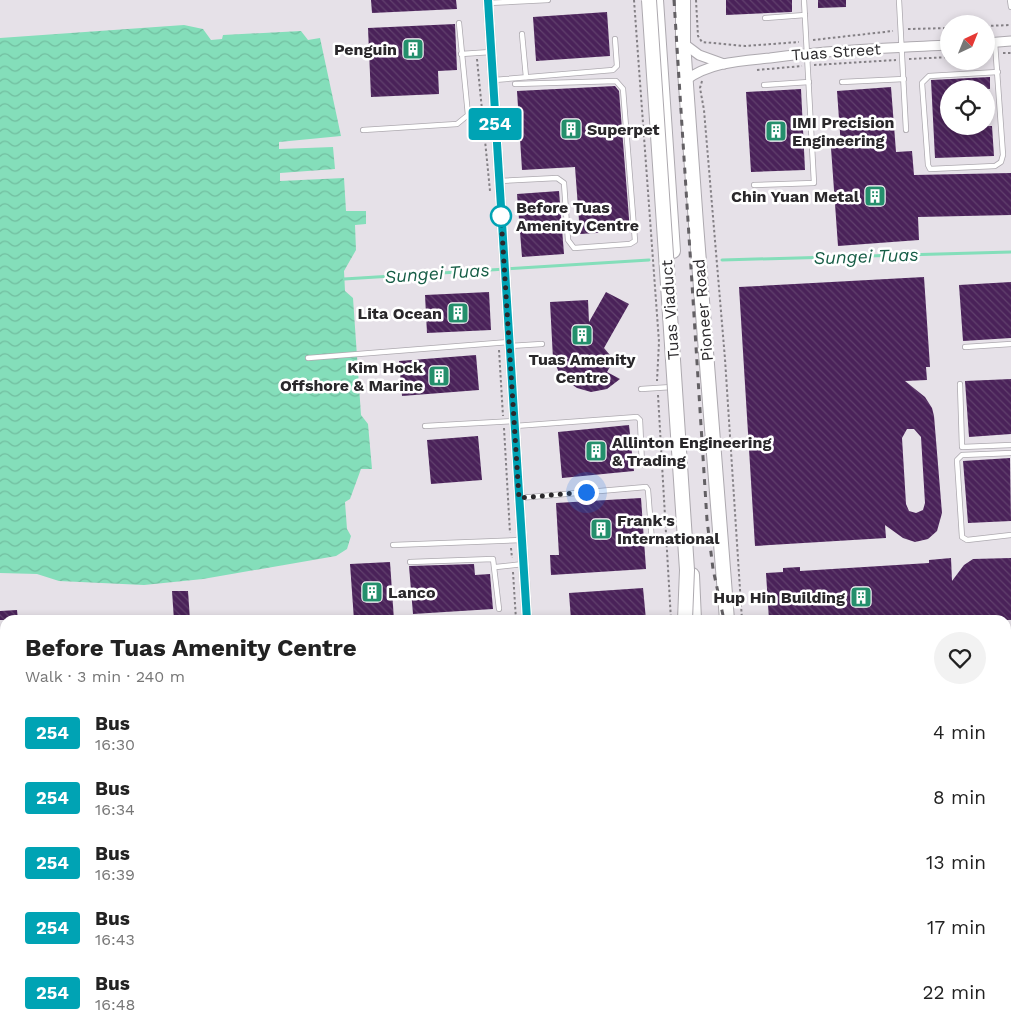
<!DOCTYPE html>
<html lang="en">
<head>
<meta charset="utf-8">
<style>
	body { margin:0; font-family:"Work Sans",sans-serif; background:#f2f2f2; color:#222; height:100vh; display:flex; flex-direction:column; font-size:19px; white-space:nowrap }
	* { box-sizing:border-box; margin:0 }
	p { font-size:16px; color:#767676 }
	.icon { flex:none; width:28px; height:28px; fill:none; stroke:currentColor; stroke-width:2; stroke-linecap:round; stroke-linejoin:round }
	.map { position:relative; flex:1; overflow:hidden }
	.panel { position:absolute; left:0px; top:615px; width:1011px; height:421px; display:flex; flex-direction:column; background:#fff; border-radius:15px 15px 0 0; box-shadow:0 2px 8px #0003 }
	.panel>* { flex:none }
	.badge { padding:0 10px; border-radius:4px; font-size:18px; line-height:32px }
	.needle { width:32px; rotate:43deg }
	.controls { position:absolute; left:940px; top:15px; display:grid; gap:10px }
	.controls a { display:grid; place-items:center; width:55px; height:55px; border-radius:50%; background:#fff; box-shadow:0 2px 8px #0003; font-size:25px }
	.you { position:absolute; width:25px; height:25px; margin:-12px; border:4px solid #fff; border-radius:50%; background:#1a73e8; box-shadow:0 0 0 8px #1a73e833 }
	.map>.badge { position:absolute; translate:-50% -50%; box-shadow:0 0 0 2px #fff }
	.round { display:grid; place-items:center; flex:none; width:52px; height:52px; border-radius:26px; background:#f2f2f2 }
	.overview { display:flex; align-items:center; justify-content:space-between; height:85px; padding:0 25px }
	h1 { font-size:24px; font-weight:700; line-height:38px }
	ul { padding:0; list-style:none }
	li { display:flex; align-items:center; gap:15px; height:65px; padding:0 25px }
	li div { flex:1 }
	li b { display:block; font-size:19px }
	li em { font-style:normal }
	li .badge { min-width:55px; font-weight:700; text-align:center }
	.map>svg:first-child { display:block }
</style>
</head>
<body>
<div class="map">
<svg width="1011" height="1036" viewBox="0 0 1011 1036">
	<defs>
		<pattern id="water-waves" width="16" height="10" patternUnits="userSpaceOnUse" patternTransform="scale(1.25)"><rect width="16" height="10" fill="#84deba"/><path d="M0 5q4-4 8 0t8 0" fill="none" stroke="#72bea0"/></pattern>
		<pattern id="building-back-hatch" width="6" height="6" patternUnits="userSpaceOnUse" patternTransform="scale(1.25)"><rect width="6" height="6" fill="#4a2259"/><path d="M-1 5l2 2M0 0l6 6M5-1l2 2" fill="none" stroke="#61416d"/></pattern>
	</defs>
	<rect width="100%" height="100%" fill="#e6e1e8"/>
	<path fill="url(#water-waves)" d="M184,25L203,29L211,40L222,39L223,35L301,31L308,40L320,38L341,136L279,142V149L333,147L335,169L280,173V181L344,178L346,211H366V224L355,225L356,250L344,271L345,291L353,298L361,415L368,424L372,469H361L350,499L345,502L347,529L351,536L347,549L336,556L203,579L144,585L59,581L37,574L0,573V38Z"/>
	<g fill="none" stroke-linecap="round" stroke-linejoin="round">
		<g stroke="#84deba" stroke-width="3">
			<path d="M722,260L1011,252"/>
			<path d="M344,279L649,260"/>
		</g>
	</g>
	<g fill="url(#building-back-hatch)" fill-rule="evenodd">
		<path d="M371,0H456L457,9L372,13Z"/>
		<path d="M726,0H792V12L726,15Z"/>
		<path d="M818,0H846V7L818,8Z"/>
		<path d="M607,12L610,56L536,61L533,17Z"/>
		<path d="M455,24L457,70L438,71L439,94L371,97L368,28Z"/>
		<path d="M990,77V89H949V126H992L994,156L935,158L931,80Z"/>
		<path d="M615,86L619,91L630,231L580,234L575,167L522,170L517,91Z"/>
		<path d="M891,87L896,152L912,151L914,175L1011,173V215L918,217L919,240L838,246L831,148L841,147L837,91Z"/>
		<path d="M801,89L805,170L751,172L746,92Z"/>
		<path d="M559,191L564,254L522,257L517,194Z"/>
		<path d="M924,277L930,367H926L927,380L905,381L925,397L932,408L934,416L942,513L937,531L928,539L915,542L903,538L885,525L886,538L755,546L739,287ZM907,429H914L921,437L925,503L923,510L916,513L909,511L906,504L902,438Z"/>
		<path d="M1011,282V338L963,341L959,285Z"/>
		<path d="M489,292L491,330L427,333L425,295Z"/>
		<path d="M606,292L629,304L604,348L610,355L611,365L607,372L620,379L607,389L591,392L577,388L561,377L553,359L550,302L588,300L589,322Z"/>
		<path d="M476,355L479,390L402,396L399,361Z"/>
		<path d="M1011,379V434L969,437L965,381Z"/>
		<path d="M629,425L634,471L562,478L558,432Z"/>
		<path d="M478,436L482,480L431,484L427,440Z"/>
		<path d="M1010,458L1011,521L968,523L963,461Z"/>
		<path d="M641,498L646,569L551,575L550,555H559L556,503Z"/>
		<path d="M951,558L952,581L964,565L973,559L1011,558V620H769L766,573L783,572V568L800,567V571L929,563V560Z"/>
		<path d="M390,562L394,620H354L350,564Z"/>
		<path d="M474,564L475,575L490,574L493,609L413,614L409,566Z"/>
		<path d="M643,588L646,620H571L569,593Z"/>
		<path d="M172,591H188L190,620H174Z"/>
		<path d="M17,610L18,620H0V611Z"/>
	</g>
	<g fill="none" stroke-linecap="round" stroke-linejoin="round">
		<g stroke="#ada9af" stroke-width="6">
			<g id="lane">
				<path d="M899,0L906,130"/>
				<path d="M1010,0L1011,7"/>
				<path d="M488,3L548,0"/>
				<path d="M765,18L805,15"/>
				<path d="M522,34L526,77"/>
				<path d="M995,43L1003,155L1001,162L995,166L930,169L928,165L922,83L929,76L998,72"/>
				<path d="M461,54L491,52"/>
				<path d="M494,80L613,70L617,66L615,39"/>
				<path d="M842,82L904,79"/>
				<path d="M764,85L809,82"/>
				<path d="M363,130L457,124L468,115L459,23"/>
				<path d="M499,181L557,178L564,183L568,240L574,248L630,244L635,241L623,89L616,81L515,84"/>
				<path d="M754,185L814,183L804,0"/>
				<path d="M510,346L542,344"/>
				<path d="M965,347L1011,344"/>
				<path d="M308,358L509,342"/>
				<path d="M960,384L962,447L1011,445"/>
				<path d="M641,389L672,387"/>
				<path d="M425,426L514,421"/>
				<path d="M515,426L637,417L640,420L642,465"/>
				<path d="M1011,453L962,455L957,460L962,537L967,540L1011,535"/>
				<path d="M519,498L646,487L648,490L652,542"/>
				<path d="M393,545L522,540"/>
				<path d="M410,562L493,559L499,609"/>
				<path d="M496,567L523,564"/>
				<path d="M0,850L5,849"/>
				<path d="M209,1031L210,1036"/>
				<path d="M30,1036L31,1031"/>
			</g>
		</g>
		<g stroke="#ada9af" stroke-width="11">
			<g id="street">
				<path d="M488,0L527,620"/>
				<path d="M683,43L699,55L724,64"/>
				<path d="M986,43L1011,41"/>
				<path d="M686,80C710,62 741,61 770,58C829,50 889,48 949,45"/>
				<path d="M238,1031L239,1036"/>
				<path d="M552,1031V1036"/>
			</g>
		</g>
		<g stroke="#ada9af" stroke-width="16">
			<g id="primary">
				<path d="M656,0L673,251"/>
				<path d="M683,0V43L696,224L727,620"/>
				<path d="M692,575L694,620"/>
				<path d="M1006,993L1011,992"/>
				<path d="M1006,1005H1011"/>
				<path d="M1006,1029L1011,1028"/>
				<path d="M724,1031L725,1036"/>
				<path d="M796,1031L805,1036"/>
				<path d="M943,1031C953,1036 977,1033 990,1031"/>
				<path d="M749,1036L775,1031"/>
				<path d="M905,1036L907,1031"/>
			</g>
		</g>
		<g stroke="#848085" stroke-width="2" stroke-dasharray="2.5 2.5" stroke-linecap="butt">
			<path d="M634,0L659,342L657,381"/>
			<path d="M696,0L698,36L702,42L745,46L799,42"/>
			<path d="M986,26L1011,25"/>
			<path d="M908,29L949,28"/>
			<path d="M813,40L893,31"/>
			<path d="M1003,53H1011"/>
			<path d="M477,59L490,191"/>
			<path d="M909,59L949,57"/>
			<path d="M814,65L896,60"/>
			<path d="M757,70L802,66"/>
			<path d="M702,81L700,88L704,110L725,359L742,620"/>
			<path d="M499,350L503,416"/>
			<path d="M658,395L671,620"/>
			<path d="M504,428L510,533"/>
			<path d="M511,548L512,558"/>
			<path d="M513,572L516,620"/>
			<path d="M1006,978H1011"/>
			<path d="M225,1031V1036"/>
			<path d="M253,1031V1036"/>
			<path d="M563,1031L564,1036"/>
			<path d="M679,1036L689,1031"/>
		</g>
		<use href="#lane" stroke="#fff" stroke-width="4.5"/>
		<use href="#street" stroke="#fff" stroke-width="9"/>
		<use href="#primary" stroke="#fff" stroke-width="14"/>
		<g stroke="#636064" stroke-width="3" stroke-dasharray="6 6" stroke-linecap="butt">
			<path d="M674,0L707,520L713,569L724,620"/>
			<path d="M1006,968L1011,970"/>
		</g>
		<g stroke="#ada9af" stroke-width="16" stroke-linecap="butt">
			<path id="primary-bridge" d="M649,0L687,570L685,620"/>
		</g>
		<use href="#primary-bridge" stroke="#fff" stroke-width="14"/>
	</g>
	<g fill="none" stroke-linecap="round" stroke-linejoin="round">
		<g stroke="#fff" stroke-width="11">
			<path id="line" d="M488,0L527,620"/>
		</g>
		<use href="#line" stroke="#00a3b4" stroke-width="8"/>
		<path stroke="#2a282b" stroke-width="5" stroke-dasharray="0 9" d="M501,216L519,498L586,492"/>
	</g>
	<defs>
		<g id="building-square" transform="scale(1.125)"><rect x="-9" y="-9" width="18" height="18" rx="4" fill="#248f6c" stroke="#fff"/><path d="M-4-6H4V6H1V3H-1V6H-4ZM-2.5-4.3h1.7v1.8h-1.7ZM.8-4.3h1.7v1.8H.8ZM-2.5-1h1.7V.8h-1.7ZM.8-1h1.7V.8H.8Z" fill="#fff"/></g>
	</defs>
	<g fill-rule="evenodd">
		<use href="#building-square" x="413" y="49"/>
		<use href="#building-square" x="571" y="129"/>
		<use href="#building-square" x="776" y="131"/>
		<use href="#building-square" x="875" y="196"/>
		<use href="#building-square" x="458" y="313"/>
		<use href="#building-square" x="582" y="335"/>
		<use href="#building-square" x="439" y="376"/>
		<use href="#building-square" x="596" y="451"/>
		<use href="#building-square" x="601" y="529"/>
		<use href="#building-square" x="372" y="592"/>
		<use href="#building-square" x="861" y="597"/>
	</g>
	<circle fill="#fff" stroke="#00a3b4" stroke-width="2.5" cx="501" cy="216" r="10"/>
	<g text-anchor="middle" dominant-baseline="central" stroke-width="5" stroke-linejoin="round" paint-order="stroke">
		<g font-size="16" font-weight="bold" fill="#2a282b" stroke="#fff" text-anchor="end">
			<text x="397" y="49">Penguin</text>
			<text x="792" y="122" text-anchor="start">IMI Precision<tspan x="792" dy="18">Engineering</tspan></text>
			<text x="587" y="129" text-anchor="start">Superpet</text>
			<text x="859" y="196">Chin Yuan Metal</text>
			<text x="442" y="313">Lita Ocean</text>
			<text x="582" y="359" text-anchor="middle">Tuas Amenity<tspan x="582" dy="18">Centre</tspan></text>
			<text x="423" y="367">Kim Hock<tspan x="423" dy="18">Offshore &amp; Marine</tspan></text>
			<text x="612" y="442" text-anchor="start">Allinton Engineering<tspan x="612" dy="18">&amp; Trading</tspan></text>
			<text x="617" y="520" text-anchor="start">Frank's<tspan x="617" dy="18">International</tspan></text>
			<text x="388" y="592" text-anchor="start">Lanco</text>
			<text x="845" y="597">Hup Hin Building</text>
		</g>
		<g font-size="16" fill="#2a282b" stroke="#fff">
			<text transform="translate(836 52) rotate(-4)">Tuas Street</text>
			<text transform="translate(670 310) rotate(-94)">Tuas Viaduct</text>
			<text transform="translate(703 310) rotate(-95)">Pioneer Road</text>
		</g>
		<g font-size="16" font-weight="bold" fill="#2a282b" stroke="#fff" text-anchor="start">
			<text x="516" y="207">Before Tuas<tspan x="516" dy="18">Amenity Centre</tspan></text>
		</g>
		<g font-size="18" font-style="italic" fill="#165d46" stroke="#fff">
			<text transform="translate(866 256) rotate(-2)">Sungei Tuas</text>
			<text transform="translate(437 273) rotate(-4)">Sungei Tuas</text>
		</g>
	</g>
</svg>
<div class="controls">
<a><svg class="needle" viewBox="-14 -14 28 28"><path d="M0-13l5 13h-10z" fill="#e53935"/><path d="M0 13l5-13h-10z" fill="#767676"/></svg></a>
<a><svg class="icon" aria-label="locate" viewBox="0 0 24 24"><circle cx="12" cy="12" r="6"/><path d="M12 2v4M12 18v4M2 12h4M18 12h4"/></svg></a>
</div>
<div class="you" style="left:586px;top:492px"></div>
<b class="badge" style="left:495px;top:124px;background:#00a3b4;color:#fff">254</b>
<section class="panel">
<div class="overview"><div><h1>Before Tuas Amenity Centre</h1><p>Walk · 3 min · 240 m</p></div><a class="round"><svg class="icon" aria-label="heart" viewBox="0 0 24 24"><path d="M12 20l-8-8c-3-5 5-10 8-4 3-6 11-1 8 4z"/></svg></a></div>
<ul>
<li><span class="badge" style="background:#00a3b4;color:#fff">254</span><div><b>Bus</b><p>16:30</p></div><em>4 min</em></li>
<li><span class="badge" style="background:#00a3b4;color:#fff">254</span><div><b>Bus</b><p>16:34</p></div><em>8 min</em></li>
<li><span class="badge" style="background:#00a3b4;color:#fff">254</span><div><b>Bus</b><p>16:39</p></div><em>13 min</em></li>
<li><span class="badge" style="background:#00a3b4;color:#fff">254</span><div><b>Bus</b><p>16:43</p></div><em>17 min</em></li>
<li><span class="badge" style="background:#00a3b4;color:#fff">254</span><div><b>Bus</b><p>16:48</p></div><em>22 min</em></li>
</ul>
</section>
</div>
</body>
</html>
